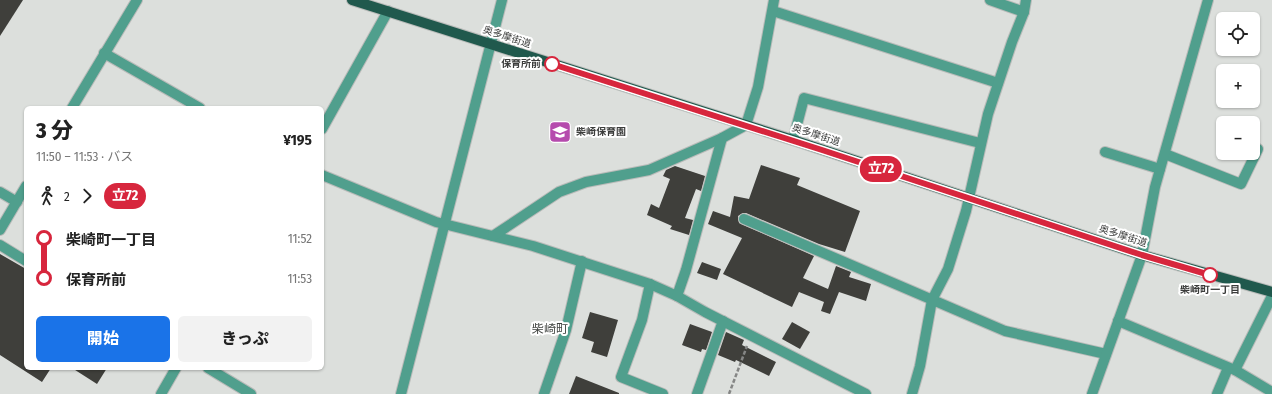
<!DOCTYPE html>
<html lang="ja">
<head>
<meta charset="utf-8">
<style>
	body { margin:0; font-family:"Fira Sans Condensed","Noto Sans JP",sans-serif; background:#f2f2f2; color:#222; height:100vh; display:flex; flex-direction:column; font-size:15px; white-space:nowrap }
	* { box-sizing:border-box; margin:0 }
	p { font-size:13px; color:#767676 }
	.icon { flex:none; width:22px; height:22px; fill:none; stroke:currentColor; stroke-width:2; stroke-linecap:round; stroke-linejoin:round }
	.map { position:relative; flex:1; overflow:hidden }
	.drawer { position:absolute; left:24px; top:106px; width:300px; height:264px; display:flex; flex-direction:column; background:#fff; border-radius:6px; box-shadow:0 1px 3px #0004 }
	.drawer>* { flex:none }
	.badge { padding:0 8px; border-radius:13px; font-size:14px; line-height:26px }
	.fabs { position:absolute; left:1216px; top:12px; display:grid; gap:8px }
	.fabs a { display:grid; place-items:center; width:44px; height:44px; border-radius:6px; background:#fff; box-shadow:0 1px 3px #0004; font-size:20px }
	.map>.badge { position:absolute; translate:-50% -50%; box-shadow:0 0 0 2px #fff }
	.legs { display:flex; align-items:center; gap:6px; height:44px; padding:0 12px; font-size:13px }
	.legs p { margin-inline-start:auto }
	.headline { display:flex; align-items:center; justify-content:space-between; height:68px; padding:0 12px }
	h1 { font-size:22px; font-weight:800; line-height:30px }
	.primary-button { display:flex; gap:8px; margin-top:auto; padding:8px 12px }
	.primary-button a { flex:1; height:46px; border-radius:6px; background:#1a73e8; color:#fff; font-size:16px; font-weight:800; line-height:46px; text-align:center }
	.primary-button a+a { background:#f2f2f2; color:#222 }
	ul { padding:0 12px; list-style:none }
	li { display:flex; align-items:center; gap:14px; height:40px; font-size:15px }
	li i { display:grid; place-items:center; width:6px; height:100%; margin:0 5px; background:currentColor }
	li i::after { content:''; width:10px; height:10px; margin:-5px; border:3px solid; border-radius:50%; background:#fff }
	li p { margin-inline-start:auto }
	li:first-child i { background:linear-gradient(#0000 50%,currentColor 0) }
	li:last-child i { background:linear-gradient(currentColor 50%,#0000 0) }
	.map>svg:first-child { display:block }
</style>
</head>
<body>
<div class="map">
<svg width="1272" height="394" viewBox="0 0 1272 394">
	<rect width="100%" height="100%" fill="#dcdfdc"/>
	<g fill="#3f3f3b">
		<path d="M0,0H23L0,36Z"/>
		<path d="M761,165L800,178L797,185L860,211L845,252L819,244L746,213H743L738,216L739,223L814,256L803,278L828,289L836,266L851,272L849,277L871,284L866,301L839,292L830,314L821,311L824,302L799,292L792,307L723,274L742,238L708,224L713,211L730,217L734,196L749,199Z"/>
		<path d="M675,166L705,176L701,191L696,189L685,218L693,220L689,235L670,229L672,226L647,215L651,204L659,208L670,179L663,176L666,170Z"/>
		<path d="M0,254L26,269V368H51L42,382L0,355Z"/>
		<path d="M702,262L721,269L717,280L697,273Z"/>
		<path d="M590,312L618,320L607,357L591,352L594,342L582,338Z"/>
		<path d="M792,322L810,332L800,349L782,339Z"/>
		<path d="M690,324L712,332L706,350L702,349L701,352L682,345Z"/>
		<path d="M726,332L744,340L742,345L776,362L769,376L736,360L735,362L718,355Z"/>
		<path d="M72,368H107L97,384Z"/>
		<path d="M576,376L619,393V394H569Z"/>
	</g>
	<g fill="none" stroke-linecap="round" stroke-linejoin="round">
		<g stroke="#b9bbb9" stroke-width="12">
			<g id="minor">
				<path d="M990,0L1024,12"/>
				<path d="M773,11L998,83"/>
				<path d="M104,53L200,108"/>
				<path d="M72,108L137,0"/>
				<path d="M322,129L388,11"/>
				<path d="M793,140L804,98L980,143"/>
				<path d="M1105,152L1160,169"/>
				<path d="M1165,154L1241,184L1258,149"/>
				<path d="M322,175L436,222L533,246L650,284L677,296L705,312L866,394"/>
				<path d="M0,192L17,202"/>
				<path d="M744,219L1005,331L1106,354"/>
				<path d="M0,230L26,186"/>
				<path d="M493,236L559,192L586,182L649,170L722,138L746,125L758,87L774,0"/>
				<path d="M0,245L26,261"/>
				<path d="M650,284L642,320L621,377L663,394"/>
				<path d="M677,296L686,270L722,138"/>
				<path d="M1118,321L1235,370L1272,392"/>
				<path d="M208,368L251,394"/>
				<path d="M1235,370L1272,296"/>
				<path d="M161,394L176,368"/>
				<path d="M401,394L502,0"/>
				<path d="M544,394L566,330L582,261"/>
				<path d="M697,394L723,321"/>
				<path d="M912,394L920,366L932,300L948,269L966,211L988,114L1012,42L1024,12L1026,0"/>
				<path d="M1092,394L1142,255L1155,187L1208,0"/>
				<path d="M1217,394L1228,368"/>
			</g>
		</g>
		<g stroke="#b9bbb9" stroke-width="12">
			<path id="major" d="M352,0L793,140L1142,255L1272,292"/>
		</g>
		<path stroke="#858685" stroke-width="2.5" stroke-dasharray="4 2" stroke-linecap="butt" d="M729,394L747,346"/>
		<use href="#minor" stroke="#509f8d" stroke-width="10"/>
		<use href="#major" stroke="#20594d" stroke-width="10"/>
	</g>
	<g fill="none" stroke-linecap="round" stroke-linejoin="round">
		<g stroke="#fff" stroke-width="9">
			<path id="line-1" d="M552,64L822,150L1142,255L1210,275"/>
		</g>
		<use href="#line-1" stroke="#d7263d" stroke-width="6"/>
	</g>
	<defs>
		<g id="school-square" transform="scale(1.15)"><rect x="-9" y="-9" width="18" height="18" rx="4" fill="#b54bad" stroke="#fff"/><path d="M0-5L7-2L0 1L-7-2ZM-4 1L0 2.5L4 1V4Q0 6-4 4Z" fill="#fff"/></g>
	</defs>
	<g fill-rule="evenodd">
		<use href="#school-square" x="560" y="132"/>
	</g>
	<g fill="#fff" stroke="#d7263d" stroke-width="2">
		<circle cx="552" cy="64" r="7"/>
		<circle cx="1210" cy="275" r="7"/>
	</g>
	<g text-anchor="middle" dominant-baseline="central" stroke-width="4" stroke-linejoin="round" paint-order="stroke">
		<g font-size="10" fill="#3b3c3b" stroke="#fff">
			<text transform="translate(507 37) rotate(18)">奥多摩街道</text>
			<text transform="translate(816 135) rotate(18)">奥多摩街道</text>
			<text transform="translate(1123 236) rotate(18)">奥多摩街道</text>
		</g>
		<g font-size="10" font-weight="bold" fill="#3b3c3b" stroke="#fff" text-anchor="end">
			<text x="541" y="64">保育所前</text>
			<text x="1210" y="290" text-anchor="middle">柴崎町一丁目</text>
		</g>
		<g font-size="10" font-weight="bold" fill="#3b3c3b" stroke="#fff" text-anchor="start">
			<text x="576" y="132">柴崎保育園</text>
		</g>
		<g font-size="12" fill="#414441" stroke="#fff">
			<text x="550" y="329">柴崎町</text>
		</g>
	</g>
</svg>
<div class="fabs">
<a><svg class="icon" aria-label="locate" viewBox="0 0 24 24"><circle cx="12" cy="12" r="6"/><path d="M12 2v4M12 18v4M2 12h4M18 12h4"/></svg></a>
<a>+</a>
<a>−</a>
</div>
<b class="badge" style="left:881px;top:169px;background:#d7263d;color:#fff">立72</b>
<section class="drawer">
<div class="headline"><div><h1>3 分</h1><p>11:50 – 11:53 · バス</p></div><b>¥195</b></div>
<div class="legs"><svg class="icon" aria-label="walk" viewBox="0 0 24 24"><circle cx="13" cy="4" r="2"/><path d="M13 8l-2 6 4 7M11 14l-3 7M7 12l3-4h3l4 4"/></svg>2<svg class="icon" aria-label="forward" viewBox="0 0 24 24"><path d="M9 5l7 7-7 7"/></svg><b class="badge" style="background:#d7263d;color:#fff">立72</b></div>
<ul>
<li><i style="color:#d7263d"></i><b>柴崎町一丁目</b><p>11:52</p></li>
<li><i style="color:#d7263d"></i><b>保育所前</b><p>11:53</p></li>
</ul>
<div class="primary-button"><a>開始</a><a>きっぷ</a></div>
</section>
</div>
</body>
</html>
